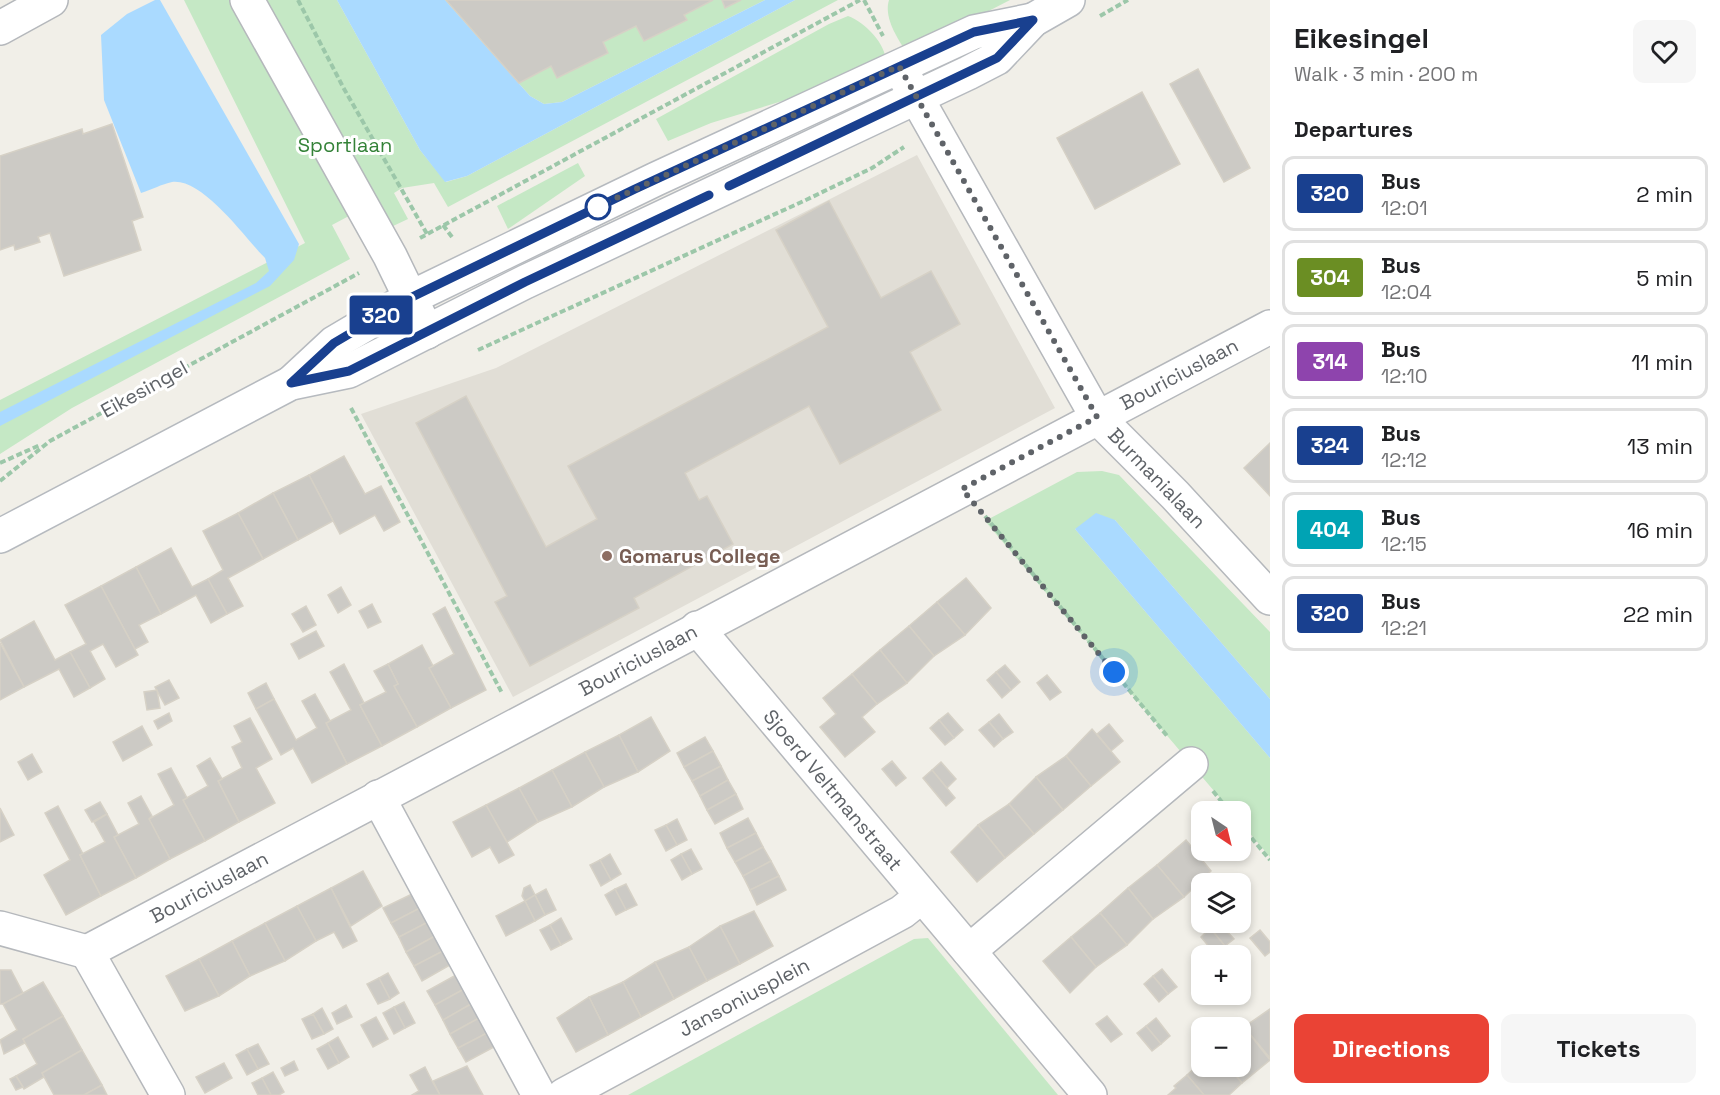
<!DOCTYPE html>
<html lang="en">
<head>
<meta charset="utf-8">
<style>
	body { margin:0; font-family:"Space Grotesk",sans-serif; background:#f6f6f6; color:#202124; height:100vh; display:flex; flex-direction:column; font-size:22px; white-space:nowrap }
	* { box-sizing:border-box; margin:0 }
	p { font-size:20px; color:#757577 }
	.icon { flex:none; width:33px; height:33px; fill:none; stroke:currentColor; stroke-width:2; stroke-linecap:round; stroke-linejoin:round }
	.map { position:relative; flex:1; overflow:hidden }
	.details { display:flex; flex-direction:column; background:#fff; width:450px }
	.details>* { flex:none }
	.badge { padding:0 12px; border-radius:4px; font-size:21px; line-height:39px }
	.needle { width:39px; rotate:145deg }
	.fabs { position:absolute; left:1191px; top:801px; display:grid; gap:12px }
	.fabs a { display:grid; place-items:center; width:60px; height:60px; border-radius:12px; background:#fff; box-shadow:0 3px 9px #0003; font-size:30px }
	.you { position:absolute; width:30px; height:30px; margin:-15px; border:4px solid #fff; border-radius:50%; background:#1a73e8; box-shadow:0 0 0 9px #1a73e833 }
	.map>.badge { position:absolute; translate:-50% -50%; box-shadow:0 0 0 3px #fff }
	h2 { padding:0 24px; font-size:22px; line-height:54px }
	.round { display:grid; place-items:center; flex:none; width:63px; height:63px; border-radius:12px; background:#f6f6f6 }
	.head { display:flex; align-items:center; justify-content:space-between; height:102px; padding:0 24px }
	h1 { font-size:28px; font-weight:700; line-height:45px }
	.button { display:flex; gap:12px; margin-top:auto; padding:12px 24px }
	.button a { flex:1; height:69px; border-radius:12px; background:#ea4335; color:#fff; font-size:24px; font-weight:700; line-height:69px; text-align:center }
	.button a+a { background:#f6f6f6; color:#202124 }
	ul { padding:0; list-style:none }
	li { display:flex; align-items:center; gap:18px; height:75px; margin:0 12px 9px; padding:0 12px; border:3px solid #e0e0e0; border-radius:12px }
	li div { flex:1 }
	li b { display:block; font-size:22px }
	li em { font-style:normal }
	li .badge { min-width:66px; font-weight:700; text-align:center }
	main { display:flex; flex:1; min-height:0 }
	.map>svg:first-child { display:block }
</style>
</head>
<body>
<main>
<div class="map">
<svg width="1270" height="1095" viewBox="0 0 1270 1095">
	<rect width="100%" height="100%" fill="#f1efe8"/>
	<path fill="#e1ded6" d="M917,155L1055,408L513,697L361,414L496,368Z"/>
	<g fill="#c5e8c5">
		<path d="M184,0H337L420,150L446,182L467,176L795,0H838L448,207L434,183L402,188L394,193L408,219L391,227L377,201L332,225L350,259L72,408L0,454V400L305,243Z"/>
		<path d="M445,0H765L562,102L544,104L530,96Z"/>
		<path d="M889,0H1010L913,50L903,47C895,34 884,16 889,0Z"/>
		<path d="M848,16C865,22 886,44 886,62L815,91L711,123L668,141L656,119L829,24Z"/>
		<path d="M578,163L585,176L508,229L497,206Z"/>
		<path d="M1102,471L1119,475L1270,632V699L1115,520L1075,529L1270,758V857L1241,823L1240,812L1231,811L985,521L1077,472Z"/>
		<path d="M928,938L1058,1095H628L914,939Z"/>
	</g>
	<g fill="#aadaff">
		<path d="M155,0H160L299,244L294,260L270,286L0,426V412L256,283L269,271L265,258C245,238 203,178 172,182C162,184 151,190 141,193L104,100L101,35L127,14Z"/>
		<path d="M337,0H445L530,96L544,104L562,102L765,0H795L467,176L445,182L420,150Z"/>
		<path d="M1096,513L1115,520L1270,699V758L1075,529Z"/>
	</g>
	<g fill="#cccac5" stroke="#d6d1c6" stroke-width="1.5">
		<path d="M446,0H713L684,15L687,20L644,41L636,26L603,42L608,53L557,78L551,66L519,83Z"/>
		<path d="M722,0H741L725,8Z"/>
		<path d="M1198,69L1250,168L1224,182L1170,84Z"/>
		<path d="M1142,92L1180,164L1095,209L1057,138Z"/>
		<path d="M112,124L143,217L132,221L141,250L64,276L50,233L38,237L40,242L15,250L14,245L0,250V156L82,129L83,134Z"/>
		<path d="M829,201L881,298L931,271L960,324L910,352L941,410L840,464L809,406L685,473L699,500L707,496L733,544L634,598L639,608L530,666L495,602L507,596L416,423L466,396L546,547L597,519L568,466L828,327L776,230Z"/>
		<path d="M1270,443V496L1244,468Z"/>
		<path d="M344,456L365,494L381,486L400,522L384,531L375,515L340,534L309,475Z"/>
		<path d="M309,475L333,521L298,540L273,493Z"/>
		<path d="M273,493L298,540L263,559L238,513Z"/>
		<path d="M238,513L263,559L228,578L243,606L227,614L208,579L223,570L203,531Z"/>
		<path d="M171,548L192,587L208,579L227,614L211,623L196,595L161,614L136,567Z"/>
		<path d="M136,567L161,614L139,625L148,642L135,649L101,586Z"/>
		<path d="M966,578L991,608L965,635L937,602Z"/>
		<path d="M101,586L138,655L116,667L103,644L90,651L105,679L90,688L70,652L86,644L65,605Z"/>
		<path d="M341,587L351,605L338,613L328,595Z"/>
		<path d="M937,602L965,635L934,656L909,626Z"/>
		<path d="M372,604L381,622L368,628L359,611Z"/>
		<path d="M306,606L316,625L303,632L292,614Z"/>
		<path d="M445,607L486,690L451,708L429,668L454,654L433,614Z"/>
		<path d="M34,621L55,660L70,652L90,688L74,697L59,669L24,687L0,640Z"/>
		<path d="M909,626L934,656L907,683L880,650Z"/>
		<path d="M316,631L324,646L299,659L291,644Z"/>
		<path d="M0,643L24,687L0,700Z"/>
		<path d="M422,645L433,666L429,668L451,708L417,727L394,686L398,684L388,664Z"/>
		<path d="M880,650L907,683L877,704L852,674Z"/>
		<path d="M344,664L364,703L360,705L382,746L347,764L326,723L351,710L330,672Z"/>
		<path d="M388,664L398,684L394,686L417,727L382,746L360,705L386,692L374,671Z"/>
		<path d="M1005,665L1020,682L1011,690L996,672Z"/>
		<path d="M996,672L1011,690L1002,698L987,680Z"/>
		<path d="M852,674L877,704L862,717L875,732L845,757L820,727L836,714L823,698Z"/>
		<path d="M1047,675L1061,692L1050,700L1037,683Z"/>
		<path d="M169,680L179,698L165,705L155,687Z"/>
		<path d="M266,683L274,699L256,709L248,693Z"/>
		<path d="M157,690L160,708L147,710L144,692Z"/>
		<path d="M315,694L330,721L326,723L347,764L312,783L293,748L281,755L256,709L274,699L296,740L317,728L302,701Z"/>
		<path d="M169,713L172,721L158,729L154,721Z"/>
		<path d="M948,713L963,730L954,738L939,720Z"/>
		<path d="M999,714L1013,732L1003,739L989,722Z"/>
		<path d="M651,717L670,751L638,772L619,735Z"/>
		<path d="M250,718L272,759L256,768L275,803L239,822L218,781L242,768L232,747L242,742L234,726Z"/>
		<path d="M939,720L954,738L945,745L930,728Z"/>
		<path d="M989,722L1003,739L994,747L979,730Z"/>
		<path d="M1109,724L1123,741L1111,751L1097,734Z"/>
		<path d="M142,726L152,745L123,761L113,742Z"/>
		<path d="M1092,729L1120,762L1091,786L1066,756Z"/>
		<path d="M619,735L638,772L604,787L585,752Z"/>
		<path d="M705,737L713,751L684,767L677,753Z"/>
		<path d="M713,751L721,766L692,781L684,767Z"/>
		<path d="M585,752L604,787L572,807L552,770Z"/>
		<path d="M32,754L42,772L28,780L18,762Z"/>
		<path d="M1066,756L1091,786L1063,810L1036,777Z"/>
		<path d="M210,758L222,779L218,781L239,822L205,841L183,800L208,786L197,766Z"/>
		<path d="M892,761L906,778L896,786L882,769Z"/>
		<path d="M941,762L956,779L947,788L932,770Z"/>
		<path d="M721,766L728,780L700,796L692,781Z"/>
		<path d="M171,768L187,798L183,800L205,841L170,859L149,819L174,805L158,774Z"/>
		<path d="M552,770L572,807L538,822L519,788Z"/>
		<path d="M932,770L955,798L946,806L923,778Z"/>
		<path d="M1036,777L1063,810L1034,834L1009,804Z"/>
		<path d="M728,780L736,794L707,810L700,796Z"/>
		<path d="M519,788L538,822L507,842L486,805Z"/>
		<path d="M736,794L743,809L715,824L707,810Z"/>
		<path d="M141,796L152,816L149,819L170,859L136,878L114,837L139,824L128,803Z"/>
		<path d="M100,802L107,814L92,822L85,810Z"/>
		<path d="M1009,804L1034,834L1005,858L978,825Z"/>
		<path d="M486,805L514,855L499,863L490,847L472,857L453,822Z"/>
		<path d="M58,806L83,854L80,855L101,896L66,915L44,875L70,860L45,813Z"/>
		<path d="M0,808L14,835L0,842Z"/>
		<path d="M107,814L118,835L114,837L136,878L101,896L80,855L105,842L94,822Z"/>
		<path d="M748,818L756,833L727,848L720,833Z"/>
		<path d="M677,819L687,840L677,845L666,825Z"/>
		<path d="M666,825L677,845L666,851L655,830Z"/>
		<path d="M978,825L1005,858L977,882L951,852Z"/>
		<path d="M756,833L763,847L735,862L727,848Z"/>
		<path d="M1186,840L1211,871L1184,897L1157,865Z"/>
		<path d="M763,847L771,861L743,876L735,862Z"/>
		<path d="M691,849L702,869L692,874L681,854Z"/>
		<path d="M610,854L621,874L611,880L600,860Z"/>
		<path d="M681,854L692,874L682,880L671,860Z"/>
		<path d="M600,860L611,880L601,886L590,865Z"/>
		<path d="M771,861L779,876L750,890L743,876Z"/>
		<path d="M1157,865L1184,897L1153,919L1128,888Z"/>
		<path d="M363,871L382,906L351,926L331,888Z"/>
		<path d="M779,876L786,890L757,905L750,890Z"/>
		<path d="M626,884L637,905L626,910L615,889Z"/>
		<path d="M530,885L535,895L525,901L522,896L524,888Z"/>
		<path d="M331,888L357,941L343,948L334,932L316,941L297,906Z"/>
		<path d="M1128,888L1153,919L1127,945L1100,913Z"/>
		<path d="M546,889L556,910L545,915L535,895Z"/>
		<path d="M615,889L626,910L616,915L605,895Z"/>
		<path d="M412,894L420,908L391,923L383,908Z"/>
		<path d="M535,895L545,915L535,921L525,901Z"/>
		<path d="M525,901L535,921L506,936L496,916Z"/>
		<path d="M297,906L316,941L285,961L265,923Z"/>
		<path d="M420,908L428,922L399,937L391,923Z"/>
		<path d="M754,911L773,946L740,964L720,926Z"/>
		<path d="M1100,913L1127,945L1096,967L1071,937Z"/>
		<path d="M561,918L572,939L561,945L550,925Z"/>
		<path d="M428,922L435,936L406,952L399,937Z"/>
		<path d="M1218,922L1234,939L1225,946L1210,928Z"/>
		<path d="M265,923L285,961L250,976L232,941Z"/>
		<path d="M550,925L561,945L551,950L540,930Z"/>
		<path d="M720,926L740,964L707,981L689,947Z"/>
		<path d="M1210,928L1225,946L1215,954L1201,937Z"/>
		<path d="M1260,930L1270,942V952L1265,956L1250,938Z"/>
		<path d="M435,936L443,951L414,966L406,952Z"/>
		<path d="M1071,937L1096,967L1070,993L1043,961Z"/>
		<path d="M232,941L250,976L219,996L199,959Z"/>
		<path d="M689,947L707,981L674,999L655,962Z"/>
		<path d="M443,951L450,965L422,981L414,966Z"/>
		<path d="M199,959L219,996L185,1011L166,976Z"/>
		<path d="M655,962L674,999L641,1017L623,982Z"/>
		<path d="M1162,969L1177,987L1168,994L1153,976Z"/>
		<path d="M0,970H11L23,993L3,1004H0Z"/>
		<path d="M388,973L399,993L390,999L379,978Z"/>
		<path d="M456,975L464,989L435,1005L427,991Z"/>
		<path d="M1153,976L1168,994L1159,1002L1144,984Z"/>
		<path d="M379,978L390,999L378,1004L367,984Z"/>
		<path d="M1202,979V994L1218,995L1208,1003L1194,986Z"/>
		<path d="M43,982L63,1016L23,1039L25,1043L4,1054L0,1040L17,1030L3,1004Z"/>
		<path d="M623,982L641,1017L608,1035L589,997Z"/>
		<path d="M464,989L471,1004L443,1020L435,1005Z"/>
		<path d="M589,997L608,1035L576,1052L557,1018Z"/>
		<path d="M404,1002L415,1023L405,1028L394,1007Z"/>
		<path d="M471,1004L479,1018L450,1034L443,1020Z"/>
		<path d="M346,1005L352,1017L337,1024L332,1013Z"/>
		<path d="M394,1007L405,1028L394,1034L383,1013Z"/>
		<path d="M322,1008L333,1029L324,1034L313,1014Z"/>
		<path d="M1270,1009V1058L1244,1027Z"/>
		<path d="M313,1014L324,1034L312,1039L302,1019Z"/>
		<path d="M63,1016L82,1050L42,1073L44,1077L24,1089L16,1076L37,1064L23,1039Z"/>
		<path d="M1107,1016L1122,1034L1111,1042L1096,1024Z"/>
		<path d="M376,1017L388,1039L373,1047L361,1025Z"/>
		<path d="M479,1018L487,1033L458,1048L450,1034Z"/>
		<path d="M1156,1018L1170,1036L1161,1044L1146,1026Z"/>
		<path d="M1146,1026L1161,1044L1152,1051L1137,1033Z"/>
		<path d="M1244,1027L1270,1060L1242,1083L1228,1066H1240V1030Z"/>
		<path d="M487,1033L494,1047L466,1062L458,1048Z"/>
		<path d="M338,1037L349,1057L339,1063L328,1043Z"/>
		<path d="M328,1043L339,1063L328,1069L317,1049Z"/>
		<path d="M258,1044L269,1064L258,1069L247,1049Z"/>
		<path d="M247,1049L258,1069L247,1075L236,1055Z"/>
		<path d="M82,1050L102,1085L84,1095H54L42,1073Z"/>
		<path d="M294,1061L298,1070L285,1076L281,1068Z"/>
		<path d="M224,1063L232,1078L205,1093L196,1077Z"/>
		<path d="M1200,1063L1202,1066H1228L1242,1083L1229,1095H1204L1187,1075Z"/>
		<path d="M467,1066L483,1095H440L433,1081Z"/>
		<path d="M425,1067L432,1081L440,1095H412L419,1091L410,1075Z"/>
		<path d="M273,1072L284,1092L279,1095H271L262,1078Z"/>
		<path d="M1187,1075L1204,1095H1168L1176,1088L1174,1086Z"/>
		<path d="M16,1076L23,1087L16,1090L10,1079Z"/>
		<path d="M262,1078L271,1095H258L252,1083Z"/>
		<path d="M102,1085L107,1095H84Z"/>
	</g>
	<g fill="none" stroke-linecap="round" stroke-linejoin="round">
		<g stroke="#b5b8bc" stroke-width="36">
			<g id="street">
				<path d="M247,0L390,256L427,332"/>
				<path d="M0,28L51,0"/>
				<path d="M902,72L1097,417L1175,495L1270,598"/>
				<path d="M697,628L1090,1095"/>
				<path d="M378,797L539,1095"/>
				<path d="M0,928L87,952L1270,327"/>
				<path d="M969,951L1191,764"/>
				<path d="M87,952L168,1095"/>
				<path d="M564,1095L902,912L922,896"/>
			</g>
		</g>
		<g stroke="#b6babf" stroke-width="36">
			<g id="secondary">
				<path d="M291,383L334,343L410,298L656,179L974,32L1033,20"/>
				<path d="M0,536L291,383L349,371L525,282L968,73L997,58L1033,20L1068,0"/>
			</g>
		</g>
		<g stroke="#9cc7a9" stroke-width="4" stroke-dasharray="6 3" stroke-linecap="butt">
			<path d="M298,0L343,87L427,234"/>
			<path d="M864,0L883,36"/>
			<path d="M1100,16L1128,0"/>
			<path d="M443,225L452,237"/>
			<path d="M420,238L860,0"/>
			<path d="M478,350L808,199L872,168L904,147"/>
			<path d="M351,408L502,693"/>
			<path d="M0,463L40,445"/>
			<path d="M0,481L50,441L359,273"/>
			<path d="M985,516L1168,737"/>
			<path d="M1213,791L1230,812"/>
			<path d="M1240,824L1270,860"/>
		</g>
		<use href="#street" stroke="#fff" stroke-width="33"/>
		<use href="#secondary" stroke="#fff" stroke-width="33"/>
	</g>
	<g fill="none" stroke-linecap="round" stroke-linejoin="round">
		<g stroke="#fff" stroke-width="14">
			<path id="line" d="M709,195L525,282L349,371L291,383L334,343L410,298L635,189L974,32L1033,20L997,58L729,186"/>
		</g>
		<use href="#line" stroke="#19408f" stroke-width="9"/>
		<path stroke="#5f6368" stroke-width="6" stroke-dasharray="0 10.8" d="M598,207L593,209L899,66L1097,417L962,489L1114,672"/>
	</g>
	<circle fill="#fff" stroke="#19408f" stroke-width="3" cx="598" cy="207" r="12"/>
	<circle fill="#8d6e63" stroke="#fff" stroke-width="2" cx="607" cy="556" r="6"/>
	<g text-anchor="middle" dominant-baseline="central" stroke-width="6" stroke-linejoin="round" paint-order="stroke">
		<g font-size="20" fill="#348238" stroke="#fff">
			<text x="345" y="145">Sportlaan</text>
		</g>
		<g font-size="20" fill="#5f6368" stroke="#fff">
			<text transform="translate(1179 374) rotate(-28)">Bouriciuslaan</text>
			<text transform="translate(144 389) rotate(-29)">Eikesingel</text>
			<text transform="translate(1157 478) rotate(46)">Burmanialaan</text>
			<text transform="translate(638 660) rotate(-28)">Bouriciuslaan</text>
			<text transform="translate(833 790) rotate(50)">Sjoerd Veltmanstraat</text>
			<text transform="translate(209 887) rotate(-28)">Bouriciuslaan</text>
			<text transform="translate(744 997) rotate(-28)">Jansoniusplein</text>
		</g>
		<g font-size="20" font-weight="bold" fill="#785e54" stroke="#fff" text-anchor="start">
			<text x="619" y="556">Gomarus College</text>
		</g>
	</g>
</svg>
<div class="fabs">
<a><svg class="needle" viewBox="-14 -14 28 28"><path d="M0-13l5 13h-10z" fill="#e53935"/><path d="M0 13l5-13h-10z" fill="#757577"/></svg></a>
<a><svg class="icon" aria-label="layers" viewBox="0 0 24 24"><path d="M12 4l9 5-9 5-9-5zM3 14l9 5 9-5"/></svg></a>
<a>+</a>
<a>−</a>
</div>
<div class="you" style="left:1114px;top:672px"></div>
<b class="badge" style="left:381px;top:315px;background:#19408f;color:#fff">320</b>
</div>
<section class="details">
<div class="head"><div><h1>Eikesingel</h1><p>Walk · 3 min · 200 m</p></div><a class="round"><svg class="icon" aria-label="heart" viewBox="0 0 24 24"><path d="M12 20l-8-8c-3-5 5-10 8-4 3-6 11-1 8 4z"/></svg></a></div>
<h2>Departures</h2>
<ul>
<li><span class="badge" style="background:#19408f;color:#fff">320</span><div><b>Bus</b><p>12:01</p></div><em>2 min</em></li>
<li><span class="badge" style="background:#6b8e23;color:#fff">304</span><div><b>Bus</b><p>12:04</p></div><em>5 min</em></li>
<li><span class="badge" style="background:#8e44ad;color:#fff">314</span><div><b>Bus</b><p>12:10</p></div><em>11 min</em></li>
<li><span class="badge" style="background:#19408f;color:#fff">324</span><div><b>Bus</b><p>12:12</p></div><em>13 min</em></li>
<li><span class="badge" style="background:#00a3b4;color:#fff">404</span><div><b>Bus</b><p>12:15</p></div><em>16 min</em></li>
<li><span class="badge" style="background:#19408f;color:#fff">320</span><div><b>Bus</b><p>12:21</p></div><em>22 min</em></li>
</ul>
<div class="button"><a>Directions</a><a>Tickets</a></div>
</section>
</main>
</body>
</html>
